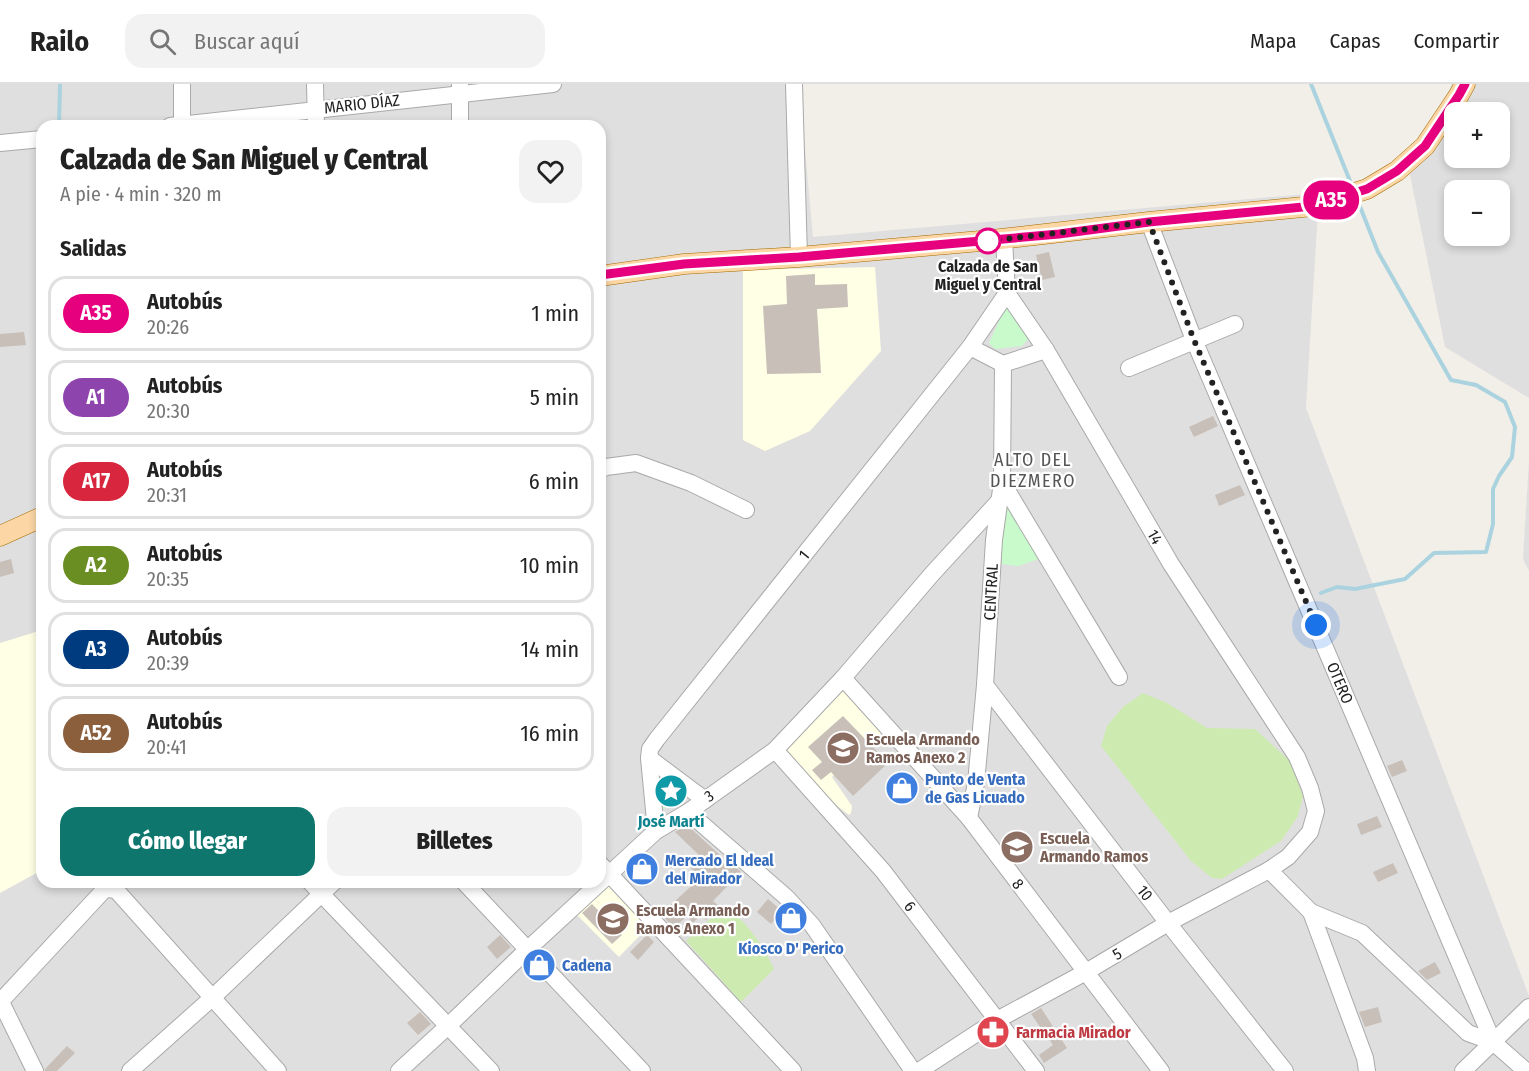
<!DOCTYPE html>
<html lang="es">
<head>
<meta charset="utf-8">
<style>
	body { margin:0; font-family:"Fira Sans Condensed",sans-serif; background:#f2f2f2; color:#222; height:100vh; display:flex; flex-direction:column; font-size:22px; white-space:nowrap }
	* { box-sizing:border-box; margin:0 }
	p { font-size:20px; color:#767676 }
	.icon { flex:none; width:33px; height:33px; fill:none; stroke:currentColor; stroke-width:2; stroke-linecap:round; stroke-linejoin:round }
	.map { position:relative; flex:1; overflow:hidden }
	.panel { position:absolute; left:36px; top:36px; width:570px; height:768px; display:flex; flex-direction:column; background:#fff; border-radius:18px; box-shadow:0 3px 9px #0003 }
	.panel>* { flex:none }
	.badge { padding:0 12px; border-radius:20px; font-size:21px; line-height:39px }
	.buttons { position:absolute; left:1444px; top:18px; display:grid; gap:12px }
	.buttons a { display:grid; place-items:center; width:66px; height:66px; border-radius:12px; background:#fff; box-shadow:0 3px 9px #0003; font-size:30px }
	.you { position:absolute; width:30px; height:30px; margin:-15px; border:4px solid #fff; border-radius:50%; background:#1a73e8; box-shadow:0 0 0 9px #1a73e833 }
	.map>.badge { position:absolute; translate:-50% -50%; box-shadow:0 0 0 3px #fff }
	h2 { padding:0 24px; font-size:22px; line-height:54px }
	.round { display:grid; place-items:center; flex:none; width:63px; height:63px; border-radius:18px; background:#f2f2f2 }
	.head { display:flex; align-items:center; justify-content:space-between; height:102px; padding:0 24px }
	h1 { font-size:28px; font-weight:800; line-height:45px }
	.action { display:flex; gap:12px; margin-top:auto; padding:12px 24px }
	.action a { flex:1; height:69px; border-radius:18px; background:#0f766e; color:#fff; font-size:24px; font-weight:800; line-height:69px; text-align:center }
	.action a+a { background:#f2f2f2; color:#222 }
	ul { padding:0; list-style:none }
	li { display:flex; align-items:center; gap:18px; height:75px; margin:0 12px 9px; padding:0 12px; border:3px solid #e0e0e0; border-radius:18px }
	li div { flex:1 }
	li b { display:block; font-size:22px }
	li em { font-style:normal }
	li .badge { min-width:66px; font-weight:700; text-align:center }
	header { display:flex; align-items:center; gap:36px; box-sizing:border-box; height:84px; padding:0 30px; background:#fff; border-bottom:2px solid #e0e0e0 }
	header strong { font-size:28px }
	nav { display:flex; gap:33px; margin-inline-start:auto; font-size:21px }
	.search { width:420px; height:54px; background:#f2f2f2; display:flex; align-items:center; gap:15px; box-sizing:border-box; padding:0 21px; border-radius:18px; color:#767676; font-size:22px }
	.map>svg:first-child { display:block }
</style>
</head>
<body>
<header>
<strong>Railo</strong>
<div class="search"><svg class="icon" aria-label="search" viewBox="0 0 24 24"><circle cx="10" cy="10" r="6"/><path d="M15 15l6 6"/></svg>Buscar aquí</div>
<nav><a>Mapa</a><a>Capas</a><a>Compartir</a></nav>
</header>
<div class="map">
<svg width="1529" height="987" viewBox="0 0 1529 987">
	<rect width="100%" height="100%" fill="#f2efe9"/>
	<g fill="#e0dfdf" fill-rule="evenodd">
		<path d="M0,0H799L813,153L1319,109L1306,324L1529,912V987H0ZM42,42H600V798H42Z"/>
		<path d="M1452,0H1529V314L1445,263L1409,86ZM1455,28H1500V74H1455ZM1455,106H1500V152H1455Z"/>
		<path d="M1529,377V487L1523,475Z"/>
	</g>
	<g fill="#ffffe5">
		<path d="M875,183L881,267L810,347L765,367L743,356V186Z"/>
		<path d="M42,546V786L0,809V559Z"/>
		<path d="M841,600L883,648L832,693L852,722L851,729L849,731L814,704L788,671L787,664Z"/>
		<path d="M608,796L650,841L619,873L575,829Z"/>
	</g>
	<g fill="#cdebb0">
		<path d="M1143,609L1167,619L1207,644L1255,645L1289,676L1303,712L1298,732L1281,757L1222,795L1212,794L1191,777L1101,662L1107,642L1123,623Z"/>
		<path d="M726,821L746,841L763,863L774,885L741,918L686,857Z"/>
	</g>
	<g fill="#c8facc">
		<path d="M1006,222L1029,254L1022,262L995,265L989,259Z"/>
		<path d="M1013,425L1041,474L1019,482L1002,480V426Z"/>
		<path d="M658,687L688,708L662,726Z"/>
	</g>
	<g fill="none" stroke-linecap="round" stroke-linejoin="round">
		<g stroke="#aad3df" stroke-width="4">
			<path d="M1311,0L1352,102"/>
			<path d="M59,42L60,0"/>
			<path d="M1321,509L1337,503L1355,505L1405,495L1434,469L1486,468L1493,440V405L1499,392L1512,373L1515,343L1505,318L1476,301L1451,296L1378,168L1357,115"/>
		</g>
	</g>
	<g fill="#c7bfb8">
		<path d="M1049,168L1055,193L1042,196L1036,171Z"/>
		<path d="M815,190V201L847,200L848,223L817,225L821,289L767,290L763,222L787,220L786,192Z"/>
		<path d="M24,248L26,261L0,263V250Z"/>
		<path d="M1213,332L1218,342L1194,353L1189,343Z"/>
		<path d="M1240,401L1245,411L1219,422L1215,411Z"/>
		<path d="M11,475L14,489L0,493V478Z"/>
		<path d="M843,632L888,679L853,712L831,688L821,696L812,686L822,678L808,663Z"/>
		<path d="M1402,676L1407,687L1392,693L1387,682Z"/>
		<path d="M1377,732L1382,743L1361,751L1357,740Z"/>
		<path d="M687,741L732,782L733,781L741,788L713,817L719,822L706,836L701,831L693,839L687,832L674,844L661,830L700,794L690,783L700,772L675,748Z"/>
		<path d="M641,775L657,792L646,803L630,786Z"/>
		<path d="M1393,779L1398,789L1378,798L1373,788Z"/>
		<path d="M768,815L782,827L771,840L757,828Z"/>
		<path d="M592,820L622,851L612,860L582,829Z"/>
		<path d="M500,851L511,863L497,875L487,863Z"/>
		<path d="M647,851L654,858L638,876L630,868Z"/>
		<path d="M1435,878L1441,889L1427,896L1418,887Z"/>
		<path d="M1378,923L1382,938L1365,943L1359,928Z"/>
		<path d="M1041,924L1067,964L1044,979L1039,971L1053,961L1031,930Z"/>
		<path d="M420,928L431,940L418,951L407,939Z"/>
		<path d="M67,962L75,969L57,987H45V985Z"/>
	</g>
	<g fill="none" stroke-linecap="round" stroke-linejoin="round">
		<g stroke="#a9a9a9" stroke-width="18">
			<g id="minor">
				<path d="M315,0L316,42"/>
				<path d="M460,0V42"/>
				<path d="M794,0L799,173"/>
				<path d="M182,41V0"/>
				<path d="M170,42L553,0"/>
				<path d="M0,59L42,55"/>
				<path d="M1149,138L1194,256L1493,958"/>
				<path d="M970,263L1003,280L1046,266"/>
				<path d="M1129,284L1235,240"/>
				<path d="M600,386L606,383L636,379L691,399L746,426"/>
				<path d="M1002,398L1119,593"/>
				<path d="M843,594L969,734L1161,987"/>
				<path d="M985,601L1168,839L1285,987"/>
				<path d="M775,666L883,787L1036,987"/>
				<path d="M649,674L705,716"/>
				<path d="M688,728L786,813L812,841L913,987"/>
				<path d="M969,734L976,699L985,601L994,456L1002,398L1003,280"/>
				<path d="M656,747L649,674L650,665L657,655L970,263L1007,209"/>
				<path d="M600,780L793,987"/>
				<path d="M1269,786L1311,828L1362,849L1468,949L1493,958L1526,987"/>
				<path d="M310,798L491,987"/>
				<path d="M464,798L642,987"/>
				<path d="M1311,828L1365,974L1367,987"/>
				<path d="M0,916L35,987"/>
				<path d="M1,917L104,806L108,805L116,806L278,987"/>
				<path d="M130,987L212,914L334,798"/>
				<path d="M399,987L448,942L528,865L656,747L688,728L775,666L843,594L932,490L999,417"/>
				<path d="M919,987L997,936L1086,888L1168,839L1269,786L1288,773L1310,748L1316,727L1310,704L1297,673L1171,480L1046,266L1007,209L1004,155"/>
				<path d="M1463,987L1529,923"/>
			</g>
		</g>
		<g stroke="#a06b00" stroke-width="21">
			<g id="major">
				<path d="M600,192L684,180L799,173L992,156L1149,138L1313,122L1367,105L1397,87L1425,62L1459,11L1465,0"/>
				<path d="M0,452L42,433"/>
			</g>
		</g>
		<use href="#minor" stroke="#fff" stroke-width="16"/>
		<use href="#major" stroke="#fcd6a4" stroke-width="20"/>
	</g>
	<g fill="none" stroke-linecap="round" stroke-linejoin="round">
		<g stroke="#fff" stroke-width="14">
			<path id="line" d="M600,191L684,180L799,173L992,156L1059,150L1149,138L1313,122L1367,105L1397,87L1425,62L1459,11L1465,0"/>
		</g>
		<use href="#line" stroke="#e6007e" stroke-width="9"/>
		<path stroke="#222" stroke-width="6" stroke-dasharray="0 10.8" d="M988,157L1149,138L1194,256L1316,541"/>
	</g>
	<defs>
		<g id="school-disc" transform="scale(1.725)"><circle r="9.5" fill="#8d6e63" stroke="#fff"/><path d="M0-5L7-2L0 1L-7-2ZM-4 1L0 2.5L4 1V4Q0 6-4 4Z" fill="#fff"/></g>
		<g id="shop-disc" transform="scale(1.725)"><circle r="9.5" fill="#3f7fe0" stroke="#fff"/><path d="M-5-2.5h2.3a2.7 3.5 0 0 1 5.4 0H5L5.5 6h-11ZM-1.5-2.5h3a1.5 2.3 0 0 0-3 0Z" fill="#fff"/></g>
		<g id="sight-disc" transform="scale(1.725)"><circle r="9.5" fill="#0f9aa8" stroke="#fff"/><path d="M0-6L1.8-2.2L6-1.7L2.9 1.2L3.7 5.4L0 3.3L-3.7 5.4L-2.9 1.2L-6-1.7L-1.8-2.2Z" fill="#fff"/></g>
		<g id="pharmacy-disc" transform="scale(1.725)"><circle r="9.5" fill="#e0444e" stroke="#fff"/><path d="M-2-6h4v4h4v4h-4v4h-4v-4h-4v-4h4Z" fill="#fff"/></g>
	</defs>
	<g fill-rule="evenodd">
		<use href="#school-disc" x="843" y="664"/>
		<use href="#shop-disc" x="902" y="704"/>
		<use href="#sight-disc" x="671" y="707"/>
		<use href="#school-disc" x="1017" y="763"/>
		<use href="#shop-disc" x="642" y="785"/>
		<use href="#shop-disc" x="791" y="834"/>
		<use href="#school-disc" x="613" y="835"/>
		<use href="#shop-disc" x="539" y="881"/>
		<use href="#pharmacy-disc" x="993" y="948"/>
	</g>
	<circle fill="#fff" stroke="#e6007e" stroke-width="3" cx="988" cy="157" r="12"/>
	<g text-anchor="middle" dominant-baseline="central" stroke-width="4.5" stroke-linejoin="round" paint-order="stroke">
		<g font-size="16" fill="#222" stroke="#fff">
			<text transform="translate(362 20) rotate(-6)">MARIO DÍAZ</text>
			<text transform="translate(1155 453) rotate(60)">14</text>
			<text transform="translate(804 471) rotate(-51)">1</text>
			<text transform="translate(991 508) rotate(-87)">CENTRAL</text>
			<text transform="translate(1340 599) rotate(67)">OTERO</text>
			<text transform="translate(709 712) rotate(-35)">3</text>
			<text transform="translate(1018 800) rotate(53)">8</text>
			<text transform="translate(1145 809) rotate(52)">10</text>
			<text transform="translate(910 822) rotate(53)">6</text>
			<text transform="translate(1117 870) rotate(-31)">5</text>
		</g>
		<g font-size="16" font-weight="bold" fill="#222" stroke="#fff">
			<text x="988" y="182">Calzada de San<tspan x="988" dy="18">Miguel y Central</tspan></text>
		</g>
		<g font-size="16" font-weight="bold" fill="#785e54" stroke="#fff" text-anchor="start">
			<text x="866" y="655">Escuela Armando<tspan x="866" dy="18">Ramos Anexo 2</tspan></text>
			<text x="1040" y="754">Escuela<tspan x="1040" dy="18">Armando Ramos</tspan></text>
			<text x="636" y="826">Escuela Armando<tspan x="636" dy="18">Ramos Anexo 1</tspan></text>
		</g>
		<g font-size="16" font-weight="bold" fill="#366cbe" stroke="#fff" text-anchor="start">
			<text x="925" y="695">Punto de Venta<tspan x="925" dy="18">de Gas Licuado</tspan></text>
			<text x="665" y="776">Mercado El Ideal<tspan x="665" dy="18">del Mirador</tspan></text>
			<text x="791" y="864" text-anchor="middle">Kiosco D' Perico</text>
			<text x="562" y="881">Cadena</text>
		</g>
		<g font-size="16" font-weight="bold" fill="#0d838f" stroke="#fff">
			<text x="671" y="737">José Martí</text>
		</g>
		<g font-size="16" font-weight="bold" fill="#be3a42" stroke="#fff" text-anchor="start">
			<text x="1016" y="948">Farmacia Mirador</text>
		</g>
		<g font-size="18" letter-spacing="1.5" fill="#555" stroke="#fff">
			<text x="1033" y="376">ALTO DEL<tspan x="1033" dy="21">DIEZMERO</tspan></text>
		</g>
	</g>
</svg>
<div class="buttons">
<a>+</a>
<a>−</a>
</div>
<div class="you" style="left:1316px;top:541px"></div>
<b class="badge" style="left:1331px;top:116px;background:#e6007e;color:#fff">A35</b>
<section class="panel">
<div class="head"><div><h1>Calzada de San Miguel y Central</h1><p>A pie · 4 min · 320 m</p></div><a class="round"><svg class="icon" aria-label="heart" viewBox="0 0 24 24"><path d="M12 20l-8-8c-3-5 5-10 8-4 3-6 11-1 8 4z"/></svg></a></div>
<h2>Salidas</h2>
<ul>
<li><span class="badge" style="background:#e6007e;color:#fff">A35</span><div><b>Autobús</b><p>20:26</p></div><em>1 min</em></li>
<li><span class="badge" style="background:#8e44ad;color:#fff">A1</span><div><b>Autobús</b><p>20:30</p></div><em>5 min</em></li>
<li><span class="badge" style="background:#d7263d;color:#fff">A17</span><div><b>Autobús</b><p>20:31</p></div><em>6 min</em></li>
<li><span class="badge" style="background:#6b8e23;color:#fff">A2</span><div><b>Autobús</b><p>20:35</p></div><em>10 min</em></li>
<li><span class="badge" style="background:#003b80;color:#fff">A3</span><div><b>Autobús</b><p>20:39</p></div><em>14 min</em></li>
<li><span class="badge" style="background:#8b5e3c;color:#fff">A52</span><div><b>Autobús</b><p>20:41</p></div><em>16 min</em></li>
</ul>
<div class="action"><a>Cómo llegar</a><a>Billetes</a></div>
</section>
</div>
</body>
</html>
